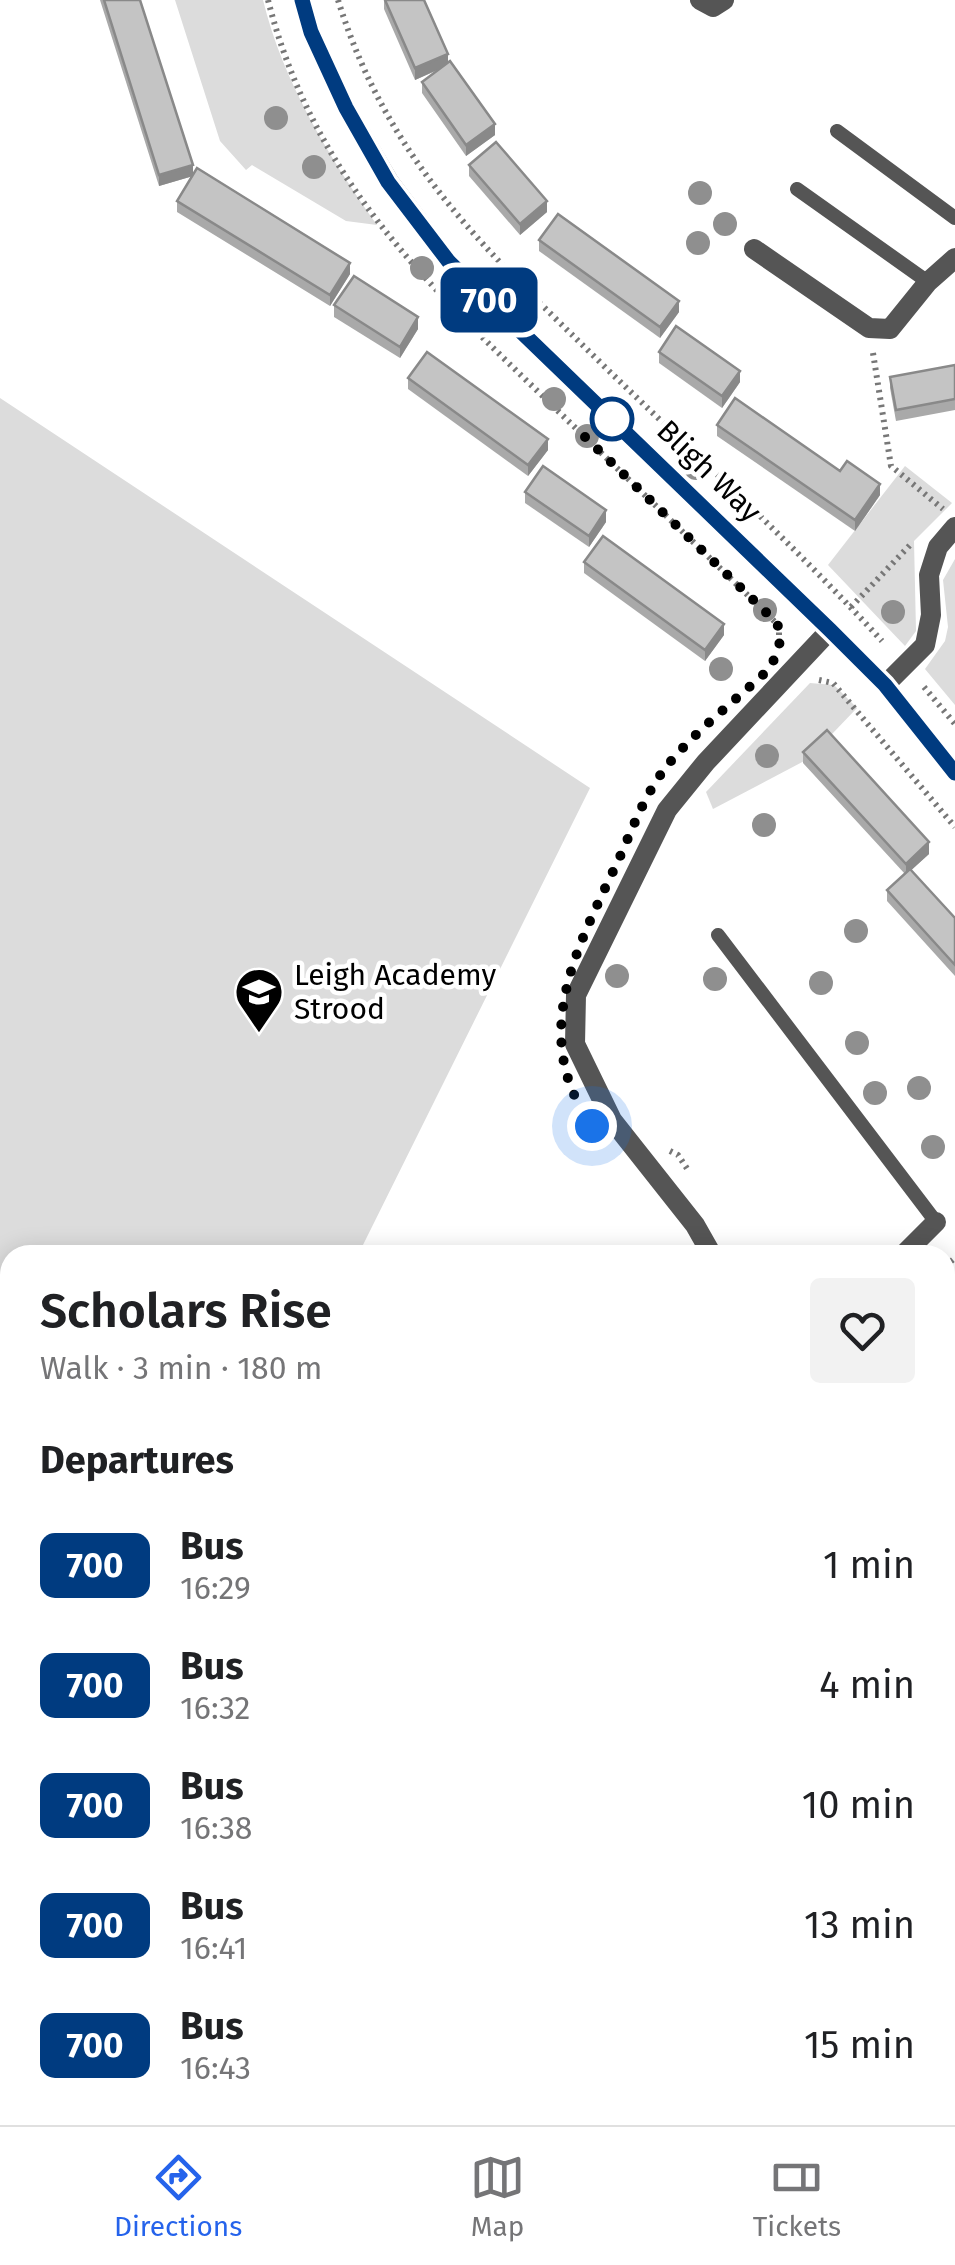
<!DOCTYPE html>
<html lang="en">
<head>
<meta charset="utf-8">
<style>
	body { margin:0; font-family:"Fira Sans",sans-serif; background:#f2f2f2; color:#202124; height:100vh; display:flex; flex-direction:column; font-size:38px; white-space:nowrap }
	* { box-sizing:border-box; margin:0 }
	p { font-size:32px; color:#757577 }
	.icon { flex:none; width:55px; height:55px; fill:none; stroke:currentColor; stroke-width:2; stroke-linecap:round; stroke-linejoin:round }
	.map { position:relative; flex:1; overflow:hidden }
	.drawer { position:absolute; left:0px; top:1245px; width:955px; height:880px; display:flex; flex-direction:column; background:#fff; border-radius:30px 30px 0 0; box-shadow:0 5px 25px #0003 }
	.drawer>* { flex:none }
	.badge { padding:0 20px; border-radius:15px; font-size:35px; line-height:65px }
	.you { position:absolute; width:50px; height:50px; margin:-25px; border:8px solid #fff; border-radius:50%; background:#1a73e8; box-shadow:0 0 0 15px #1a73e833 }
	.map>.badge { position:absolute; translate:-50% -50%; box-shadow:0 0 0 5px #fff }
	h2 { padding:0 40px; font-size:38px; line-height:90px }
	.round { display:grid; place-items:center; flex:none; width:105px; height:105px; border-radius:10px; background:#f2f2f2 }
	.overview { display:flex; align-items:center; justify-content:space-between; height:170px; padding:0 40px }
	h1 { font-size:48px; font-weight:600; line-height:75px }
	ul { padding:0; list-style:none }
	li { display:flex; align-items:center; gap:30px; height:120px; padding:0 40px }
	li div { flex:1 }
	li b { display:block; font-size:38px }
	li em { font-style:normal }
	li .badge { min-width:110px; font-weight:700; text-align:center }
	.tab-bar { display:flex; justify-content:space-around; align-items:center; height:140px; border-top:2px solid #e0e0e0; background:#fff; font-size:28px; color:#757577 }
	.tab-bar a { display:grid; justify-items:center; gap:5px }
	.tab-bar .on { color:#2563eb }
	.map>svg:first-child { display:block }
</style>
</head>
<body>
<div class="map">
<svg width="955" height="2125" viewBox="0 0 955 2125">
	<rect width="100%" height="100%" fill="#fff"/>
	<g fill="#dcdcdc">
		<path d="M175,0H263C283,82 329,157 377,225L346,221L252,165L246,170L220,141Z"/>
		<path d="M0,398L590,788L358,1255H10V1405L0,1391Z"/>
		<path d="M905,466L952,503L914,541L916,631L905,646L828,565Z"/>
		<path d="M955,559V705L925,669L945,641L948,627L943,580Z"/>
		<path d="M810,683L834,685L857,708L808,759L713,809L706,792Z"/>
		<path d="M10,1470V1593L0,1590V1489Z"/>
	</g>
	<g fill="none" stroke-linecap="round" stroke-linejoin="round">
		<g stroke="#777" stroke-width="6" stroke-dasharray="2.5 5" stroke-linecap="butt">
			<path d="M268,0C314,181 429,286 557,410C630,481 703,551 775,622L779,628V645"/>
			<path d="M338,0C389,164 489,253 607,369C699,458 795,546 882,641"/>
			<path d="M873,353L891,466L943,509"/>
			<path d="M851,607L911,544"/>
			<path d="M819,680L833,683L955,827"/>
			<path d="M924,687L955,724"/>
			<path d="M670,1151L678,1155L688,1170"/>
			<path d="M945,1266L955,1258"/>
			<path d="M0,1709L10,1695"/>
		</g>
		<g stroke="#555" stroke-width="14">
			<path d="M837,131L955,218"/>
			<path d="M797,189L928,282"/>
			<path d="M718,935L936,1222"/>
		</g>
		<g stroke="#555" stroke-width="20">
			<path d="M700,0L713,7L724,0"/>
			<path d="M754,249L869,328L890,329L928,282L955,258"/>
			<path d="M885,685L925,645L931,615L929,575L938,547L955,527"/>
			<path d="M712,1255L695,1225L612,1120L575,1044L576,995L667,810L706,762L830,630"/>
			<path d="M903,1255L936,1222"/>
			<path d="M365,2115L374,2125"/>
			<path d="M129,2125L137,2115"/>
		</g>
		<path stroke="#222" stroke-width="20" d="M302,0L311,32L346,108L389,182L449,262L830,630L885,685L955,773"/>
	</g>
	<g fill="#8f8f8f">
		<circle cx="276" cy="118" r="12"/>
		<circle cx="314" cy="167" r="12"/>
		<circle cx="700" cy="193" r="12"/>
		<circle cx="725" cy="224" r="12"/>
		<circle cx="698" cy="243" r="12"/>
		<circle cx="422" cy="268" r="12"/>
		<circle cx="554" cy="399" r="12"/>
		<circle cx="587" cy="436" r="12"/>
		<circle cx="696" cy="468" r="12"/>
		<circle cx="765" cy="610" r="12"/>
		<circle cx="893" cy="612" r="12"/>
		<circle cx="721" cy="669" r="12"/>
		<circle cx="767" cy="756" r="12"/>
		<circle cx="764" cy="825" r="12"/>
		<circle cx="856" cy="931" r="12"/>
		<circle cx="617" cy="976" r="12"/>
		<circle cx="715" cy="979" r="12"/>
		<circle cx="821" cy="983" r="12"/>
		<circle cx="857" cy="1043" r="12"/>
		<circle cx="919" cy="1088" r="12"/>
		<circle cx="875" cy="1093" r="12"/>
		<circle cx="933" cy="1147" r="12"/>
	</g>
	<g fill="#a9a9a9">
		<path d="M100,0H140L193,176L350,274L330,306L177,212V201L193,176L159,186Z"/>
		<path d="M384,0H424L448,63L495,135L466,156L422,93V82L440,69L415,80L384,9Z"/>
		<path d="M469,165L547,212L520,235L469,176Z"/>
		<path d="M539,240L679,312L660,338L539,251Z"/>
		<path d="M334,305L418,329L400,358L334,317Z"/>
		<path d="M659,352L740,382L722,408L659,363Z"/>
		<path d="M955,365V410L896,421L890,388V377Z"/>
		<path d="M408,378L548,450L528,476L408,389Z"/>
		<path d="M717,425L840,471L880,495L855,531L717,436Z"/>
		<path d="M525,492L606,522L589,547L525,503Z"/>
		<path d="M584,562L724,635L705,661L584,573Z"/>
		<path d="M803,752L929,854L911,870L955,918V976L887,901V890L905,874L803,763Z"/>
	</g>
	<g fill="#898989">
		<path d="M448,54V65L415,80V68Z"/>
		<path d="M495,124V135L466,156V145Z"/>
		<path d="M193,165V176L159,186V175Z"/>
		<path d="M547,201V212L520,235V224Z"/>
		<path d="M350,263V274L330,306V295Z"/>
		<path d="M679,301V312L660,338V327Z"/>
		<path d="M418,317V329L400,358V347Z"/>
		<path d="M740,371V382L722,408V396Z"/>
		<path d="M548,439V450L528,476V465Z"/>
		<path d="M880,484V495L855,531V520Z"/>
		<path d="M606,510V522L589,547V536Z"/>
		<path d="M724,624V635L705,661V650Z"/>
		<path d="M929,842V854L906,875V864Z"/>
		<path d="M955,1719V1735L945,1740V1724Z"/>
	</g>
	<g fill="#c4c4c4" stroke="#898989" stroke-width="2.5">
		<path d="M104,0H140L193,165L159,175Z"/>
		<path d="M385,0H424L448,54L415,68Z"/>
		<path d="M450,61L495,124L466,145L422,82Z"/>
		<path d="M496,142L547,201L520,224L469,165Z"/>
		<path d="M197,168L350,263L330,295L177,201Z"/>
		<path d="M558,214L679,301L660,327L539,240Z"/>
		<path d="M354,276L418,317L400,347L334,305Z"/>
		<path d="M676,326L740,371L722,396L659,352Z"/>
		<path d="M427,352L548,439L528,465L408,378Z"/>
		<path d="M955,365V399L896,410L890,377Z"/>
		<path d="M735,398L840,471L847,461L880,484L855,520L717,425Z"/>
		<path d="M543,466L606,510L589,536L525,492Z"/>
		<path d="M603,536L724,624L705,650L584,562Z"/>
		<path d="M827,730L929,842L906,864L803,752Z"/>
		<path d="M910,869L955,918V965L887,890Z"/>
		<path d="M951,1511L955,1519V1719L945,1724V1514Z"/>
	</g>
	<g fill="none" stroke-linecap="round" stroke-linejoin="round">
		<g stroke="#fff" stroke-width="22">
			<path id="line" d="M302,0L311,32L346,108L388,182L449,262L830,630L885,685L955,773"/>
		</g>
		<use href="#line" stroke="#003b80" stroke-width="15"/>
		<path stroke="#000" stroke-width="10" stroke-dasharray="0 18" d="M592,1126C528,1036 577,948 618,861C633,828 644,795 667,766C692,734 736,700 767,671C777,657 785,638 776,622L585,437L612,419"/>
	</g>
	<defs>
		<g id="school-pin" transform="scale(2.5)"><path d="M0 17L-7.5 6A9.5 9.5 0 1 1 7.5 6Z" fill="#000" stroke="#fff"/><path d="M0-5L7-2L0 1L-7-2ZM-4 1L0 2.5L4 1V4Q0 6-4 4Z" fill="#fff"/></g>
	</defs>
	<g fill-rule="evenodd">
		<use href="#school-pin" x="259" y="992"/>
	</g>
	<circle fill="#fff" stroke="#003b80" stroke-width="5" cx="612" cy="419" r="20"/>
	<g text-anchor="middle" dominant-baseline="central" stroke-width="9" stroke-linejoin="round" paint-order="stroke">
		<g font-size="30" fill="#000" stroke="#fff">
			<text transform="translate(709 471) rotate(44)">Bligh Way</text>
		</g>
		<g font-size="30" fill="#000" stroke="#fff" text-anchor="start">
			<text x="294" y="975">Leigh Academy<tspan x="294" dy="34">Strood</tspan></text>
		</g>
	</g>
</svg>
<div class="you" style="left:592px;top:1126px"></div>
<b class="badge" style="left:489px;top:300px;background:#003b80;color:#fff">700</b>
<section class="drawer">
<div class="overview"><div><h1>Scholars Rise</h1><p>Walk · 3 min · 180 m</p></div><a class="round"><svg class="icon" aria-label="heart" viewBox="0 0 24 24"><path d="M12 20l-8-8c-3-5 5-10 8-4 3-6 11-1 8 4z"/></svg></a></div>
<h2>Departures</h2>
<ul>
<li><span class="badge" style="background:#003b80;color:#fff">700</span><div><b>Bus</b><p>16:29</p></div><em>1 min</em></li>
<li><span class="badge" style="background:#003b80;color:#fff">700</span><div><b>Bus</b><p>16:32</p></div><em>4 min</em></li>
<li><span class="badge" style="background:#003b80;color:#fff">700</span><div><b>Bus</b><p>16:38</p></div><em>10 min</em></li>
<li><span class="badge" style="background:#003b80;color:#fff">700</span><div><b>Bus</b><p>16:41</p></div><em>13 min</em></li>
<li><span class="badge" style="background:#003b80;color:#fff">700</span><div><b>Bus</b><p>16:43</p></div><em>15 min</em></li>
</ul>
</section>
</div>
<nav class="tab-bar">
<a class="on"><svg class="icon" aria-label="directions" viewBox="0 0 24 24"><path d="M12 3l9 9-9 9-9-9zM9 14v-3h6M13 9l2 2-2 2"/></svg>Directions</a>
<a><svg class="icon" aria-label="map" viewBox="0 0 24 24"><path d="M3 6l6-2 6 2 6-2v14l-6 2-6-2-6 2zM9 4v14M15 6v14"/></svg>Map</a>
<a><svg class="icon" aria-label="tickets" viewBox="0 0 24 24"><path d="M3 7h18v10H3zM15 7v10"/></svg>Tickets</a>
</nav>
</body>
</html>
